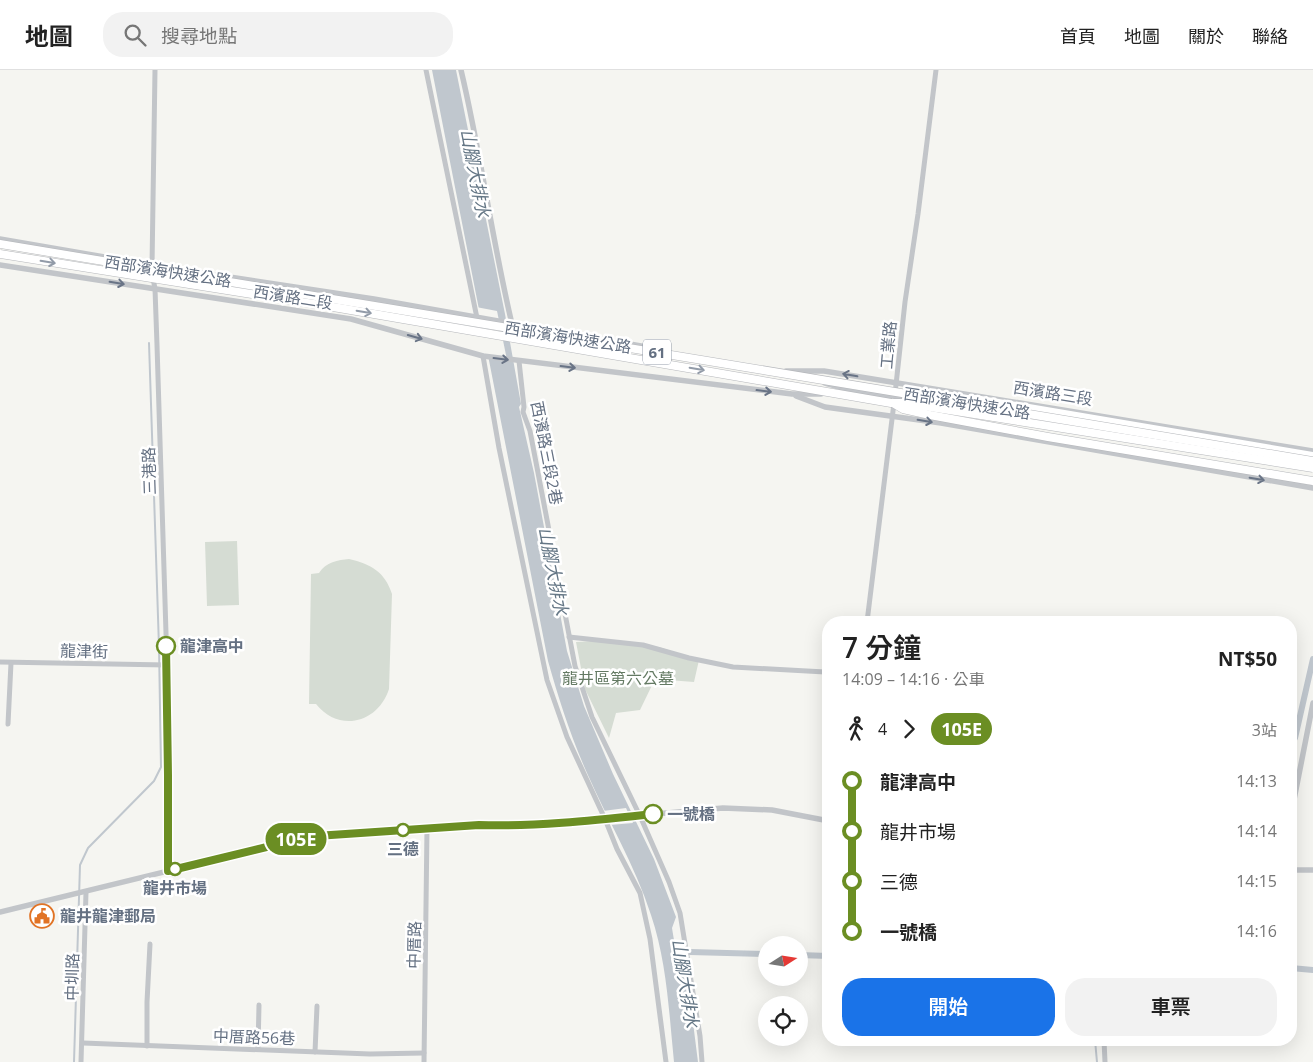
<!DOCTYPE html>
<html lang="zh-TW">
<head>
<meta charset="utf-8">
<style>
	body { margin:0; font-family:"Open Sans","Noto Sans TC",sans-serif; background:#f2f2f2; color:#222; height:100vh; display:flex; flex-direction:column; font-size:19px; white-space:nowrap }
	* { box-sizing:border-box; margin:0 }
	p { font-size:16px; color:#767676 }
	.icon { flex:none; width:28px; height:28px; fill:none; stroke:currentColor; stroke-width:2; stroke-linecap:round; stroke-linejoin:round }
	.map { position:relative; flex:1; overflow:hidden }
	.sheet { position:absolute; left:822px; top:546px; width:475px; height:430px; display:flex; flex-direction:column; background:#fff; border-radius:20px; box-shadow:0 5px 20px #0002 }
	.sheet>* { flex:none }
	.badge { padding:0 10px; border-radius:16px; font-size:18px; line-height:32px }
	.needle { width:32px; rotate:78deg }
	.buttons { position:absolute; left:758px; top:866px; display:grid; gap:10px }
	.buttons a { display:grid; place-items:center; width:50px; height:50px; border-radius:50%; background:#fff; box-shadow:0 5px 20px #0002; font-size:25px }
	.map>.badge { position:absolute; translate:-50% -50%; box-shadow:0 0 0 2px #fff }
	.legs { display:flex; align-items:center; gap:8px; height:55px; padding:0 20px; font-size:16px }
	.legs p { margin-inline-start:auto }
	.overview { display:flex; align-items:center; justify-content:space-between; height:85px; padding:0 20px }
	h1 { font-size:28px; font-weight:600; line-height:38px }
	.cta { display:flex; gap:10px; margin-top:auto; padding:10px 20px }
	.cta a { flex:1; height:58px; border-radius:20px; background:#1a73e8; color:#fff; font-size:20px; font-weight:600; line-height:58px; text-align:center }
	.cta a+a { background:#f2f2f2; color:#222 }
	ul { padding:0 20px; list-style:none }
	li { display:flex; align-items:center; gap:18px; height:50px; font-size:19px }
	li i { display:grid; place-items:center; width:8px; height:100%; margin:0 6px; background:currentColor }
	li i::after { content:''; width:12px; height:12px; margin:-6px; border:4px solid; border-radius:50%; background:#fff }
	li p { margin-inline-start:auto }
	li:first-child i { background:linear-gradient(#0000 50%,currentColor 0) }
	li:last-child i { background:linear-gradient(currentColor 50%,#0000 0) }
	header { display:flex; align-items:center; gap:30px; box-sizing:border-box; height:70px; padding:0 25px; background:#fff; border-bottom:1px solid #e0e0e0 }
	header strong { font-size:24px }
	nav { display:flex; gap:28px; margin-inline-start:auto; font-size:18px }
	.search { width:350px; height:45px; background:#f2f2f2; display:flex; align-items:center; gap:12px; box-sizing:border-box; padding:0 18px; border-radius:20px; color:#767676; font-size:19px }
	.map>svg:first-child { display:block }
</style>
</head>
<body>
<header>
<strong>地圖</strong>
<div class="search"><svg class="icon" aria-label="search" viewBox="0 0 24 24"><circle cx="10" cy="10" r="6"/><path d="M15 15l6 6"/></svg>搜尋地點</div>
<nav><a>首頁</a><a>地圖</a><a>關於</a><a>聯絡</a></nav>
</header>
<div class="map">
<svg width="1313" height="992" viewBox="0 0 1313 992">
	<rect width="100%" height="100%" fill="#f5f5f1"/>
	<g fill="#d5dcd3">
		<path d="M237,471L239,535L207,536L205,472Z"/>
		<path d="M349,489C371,494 385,502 392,524L389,619C378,653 339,663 316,634H309L311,504L319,503C326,492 338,490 349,489Z"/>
		<path d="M593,571L659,577L699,590L694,612L655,609L640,640L616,643L609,668L585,619L576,572Z"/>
	</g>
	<path fill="#c0c7ce" d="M432,0H456L505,244L521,334L519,337L534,403L567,581L584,636L613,704L654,789L676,847L672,858L679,901L688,913L698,992H674C669,943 667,892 651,845C635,795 608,751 587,703C571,667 559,630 548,591Z"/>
	<g fill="#f5f5f1">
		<path d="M476,237L497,241L507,290L486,286Z"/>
		<path d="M626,738L633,753L610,755L603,741Z"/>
	</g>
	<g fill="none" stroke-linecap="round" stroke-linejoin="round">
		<g stroke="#c0c7ce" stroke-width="2">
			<path d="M1095,970L1097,992"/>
			<path d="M74,992L80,795L88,778L154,711L161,697L159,577L149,273"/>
		</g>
		<g stroke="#c0c7ce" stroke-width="6">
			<path d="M1295,668L1313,589"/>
			<path d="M690,882L766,884"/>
			<path d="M799,885L829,886"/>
			<path d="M1291,898L1313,900"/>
		</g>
		<g stroke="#b5b7bb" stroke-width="9">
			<path id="trunk" d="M952,329H975L1313,386"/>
		</g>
		<g stroke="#c2c5c9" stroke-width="5">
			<path d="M426,0L477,248"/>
			<path d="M152,197L155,0"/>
			<path d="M153,208L155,219L157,275L167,595L168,801"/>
			<path d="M483,286L499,378L547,610L567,667L605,749L617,779L640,823L650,869L666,992"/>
			<path d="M519,291L524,337L523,342L530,361L575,596L592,647L640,746L669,812L680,843L700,966L702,992"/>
			<path d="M895,324L905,232L918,144L936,0"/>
			<path d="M867,552L894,333"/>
			<path d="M569,567L643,575L689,588L733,597L825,602"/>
			<path d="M0,592L167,595"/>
			<path d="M8,654L11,593"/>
			<path d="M1104,970L1105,992"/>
			<path d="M83,973L370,984L424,983"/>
			<path d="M147,976V932L150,874"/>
			<path d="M258,979L259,935"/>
			<path d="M315,982L317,936"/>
			<path d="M81,992L86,822"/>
			<path d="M424,992L427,758"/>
		</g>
		<g stroke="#c2c5c9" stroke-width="5.5">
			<path d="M461,0C481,84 492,170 512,254"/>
			<path d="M0,169L151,195L374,229L641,276"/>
			<path d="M0,195L351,249L483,286L792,324H821"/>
			<path d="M786,301H824L1313,381"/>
			<path d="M825,313L860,323L905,328L968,339"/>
			<path d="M796,326L825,337L941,353L1313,418"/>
			<path d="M1291,745L1313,633"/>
			<path d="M1291,800H1313"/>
			<path d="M0,842L291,771L315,766L479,755L496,756L555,753L723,738L772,740L829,751"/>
		</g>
		<use href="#trunk" stroke="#fff" stroke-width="8"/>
		<g stroke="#b5b7bb" stroke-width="9" stroke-linecap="butt">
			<g id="trunk-bridge">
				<path d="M0,174L1313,391"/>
				<path d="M0,184L339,238L891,333H905L1313,398"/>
				<path d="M893,333L903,339L930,345L1048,367L1313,411"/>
			</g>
		</g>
		<use href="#trunk-bridge" stroke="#fff" stroke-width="8"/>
	</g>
	<defs><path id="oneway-shaft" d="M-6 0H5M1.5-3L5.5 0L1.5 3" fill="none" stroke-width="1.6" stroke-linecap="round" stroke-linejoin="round" transform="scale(1.25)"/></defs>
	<g stroke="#929ba8">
		<use href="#oneway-shaft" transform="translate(48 192) rotate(9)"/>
		<use href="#oneway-shaft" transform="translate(364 242) rotate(10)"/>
		<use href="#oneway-shaft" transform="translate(697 299) rotate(10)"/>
	</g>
	<g stroke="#697486">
		<use href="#oneway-shaft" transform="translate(117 213) rotate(9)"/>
		<use href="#oneway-shaft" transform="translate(415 267) rotate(16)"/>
		<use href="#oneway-shaft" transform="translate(501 289) rotate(7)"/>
		<use href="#oneway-shaft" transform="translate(568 297) rotate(7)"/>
		<use href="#oneway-shaft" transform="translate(850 305) rotate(-170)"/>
		<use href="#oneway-shaft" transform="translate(764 321) rotate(7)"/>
		<use href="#oneway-shaft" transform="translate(925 351) rotate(9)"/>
		<use href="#oneway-shaft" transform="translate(1257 409) rotate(10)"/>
	</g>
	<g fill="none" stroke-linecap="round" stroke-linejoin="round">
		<g stroke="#fff" stroke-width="11">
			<path id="line-1" d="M166,576L168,705V801L291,771L316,766L479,755C535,757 597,750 653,744"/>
		</g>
		<use href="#line-1" stroke="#6b8e23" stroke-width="8"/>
	</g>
	<defs>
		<g id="civic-ring" transform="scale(1.25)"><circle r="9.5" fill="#fff" stroke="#e17325" stroke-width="1.5"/><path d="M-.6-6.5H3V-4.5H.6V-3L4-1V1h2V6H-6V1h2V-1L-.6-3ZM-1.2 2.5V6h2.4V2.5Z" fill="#e17325"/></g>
	</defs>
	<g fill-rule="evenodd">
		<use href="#civic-ring" x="42" y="846"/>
	</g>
	<g fill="#fff" stroke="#6b8e23" stroke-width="2.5">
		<circle cx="166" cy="576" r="9"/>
		<circle cx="653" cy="744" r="9"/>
		<circle cx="403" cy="760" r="6"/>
		<circle cx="175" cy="799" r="6"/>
	</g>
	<g text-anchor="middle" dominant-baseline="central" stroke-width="5" stroke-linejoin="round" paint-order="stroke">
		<rect fill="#fff" stroke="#929ba8" stroke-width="1" x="643" y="269.5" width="28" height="25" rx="4"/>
		<g font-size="15" font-weight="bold" fill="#647082">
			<text x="657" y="282">61</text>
		</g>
		<g font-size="16" fill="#647082" stroke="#fff">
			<text transform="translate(168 201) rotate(9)">西部濱海快速公路</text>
			<text transform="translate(293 227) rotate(9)">西濱路二段</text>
			<text transform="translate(568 267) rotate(9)">西部濱海快速公路</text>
			<text transform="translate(888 275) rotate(-85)">工業路</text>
			<text transform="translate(1053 323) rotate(9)">西濱路三段</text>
			<text transform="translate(967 333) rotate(9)">西部濱海快速公路</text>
			<text transform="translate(547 383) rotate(79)">西濱路三段2巷</text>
			<text transform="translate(149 401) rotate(-92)">三港路</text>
			<text transform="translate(84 581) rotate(1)">龍津街</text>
			<text transform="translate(414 875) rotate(-89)">中厝路</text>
			<text transform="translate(72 907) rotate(-89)">中圳路</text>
			<text transform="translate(254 967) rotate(2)">中厝路56巷</text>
		</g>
		<g font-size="16" font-weight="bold" fill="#647082" stroke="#fff" text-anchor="start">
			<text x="180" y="576">龍津高中</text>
			<text x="667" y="744">一號橋</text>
			<text x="403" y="779" text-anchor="middle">三德</text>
			<text x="175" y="818" text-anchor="middle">龍井市場</text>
		</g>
		<g font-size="16" fill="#647a63" stroke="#fff">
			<text x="618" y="608">龍井區第六公墓</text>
		</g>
		<g font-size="16" font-weight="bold" fill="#647082" stroke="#fff" text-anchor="start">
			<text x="60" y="846">龍井龍津郵局</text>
		</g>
		<g font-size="18" font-style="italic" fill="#657786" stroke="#fff">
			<text transform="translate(476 103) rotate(79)">山腳大排水</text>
			<text transform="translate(554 501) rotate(79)">山腳大排水</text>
			<text transform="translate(686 913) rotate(81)">山腳大排水</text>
		</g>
	</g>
</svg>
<div class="buttons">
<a><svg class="needle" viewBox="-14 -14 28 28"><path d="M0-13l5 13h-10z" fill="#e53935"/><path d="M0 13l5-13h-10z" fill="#767676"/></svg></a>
<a><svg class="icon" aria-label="locate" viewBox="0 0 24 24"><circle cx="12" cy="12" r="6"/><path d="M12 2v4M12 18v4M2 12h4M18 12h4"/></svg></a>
</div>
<b class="badge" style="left:296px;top:769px;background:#6b8e23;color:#fff">105E</b>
<section class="sheet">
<div class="overview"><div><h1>7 分鐘</h1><p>14:09 – 14:16 · 公車</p></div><b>NT$50</b></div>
<div class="legs"><svg class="icon" aria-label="walk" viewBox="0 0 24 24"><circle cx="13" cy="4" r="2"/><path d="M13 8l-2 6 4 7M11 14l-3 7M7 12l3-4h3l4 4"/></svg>4<svg class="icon" aria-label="forward" viewBox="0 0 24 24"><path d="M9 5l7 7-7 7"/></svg><b class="badge" style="background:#6b8e23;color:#fff">105E</b><p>3站</p></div>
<ul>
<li><i style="color:#6b8e23"></i><b>龍津高中</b><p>14:13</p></li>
<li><i style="color:#6b8e23"></i><span>龍井市場</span><p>14:14</p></li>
<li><i style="color:#6b8e23"></i><span>三德</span><p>14:15</p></li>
<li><i style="color:#6b8e23"></i><b>一號橋</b><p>14:16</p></li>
</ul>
<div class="cta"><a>開始</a><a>車票</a></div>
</section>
</div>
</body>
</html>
